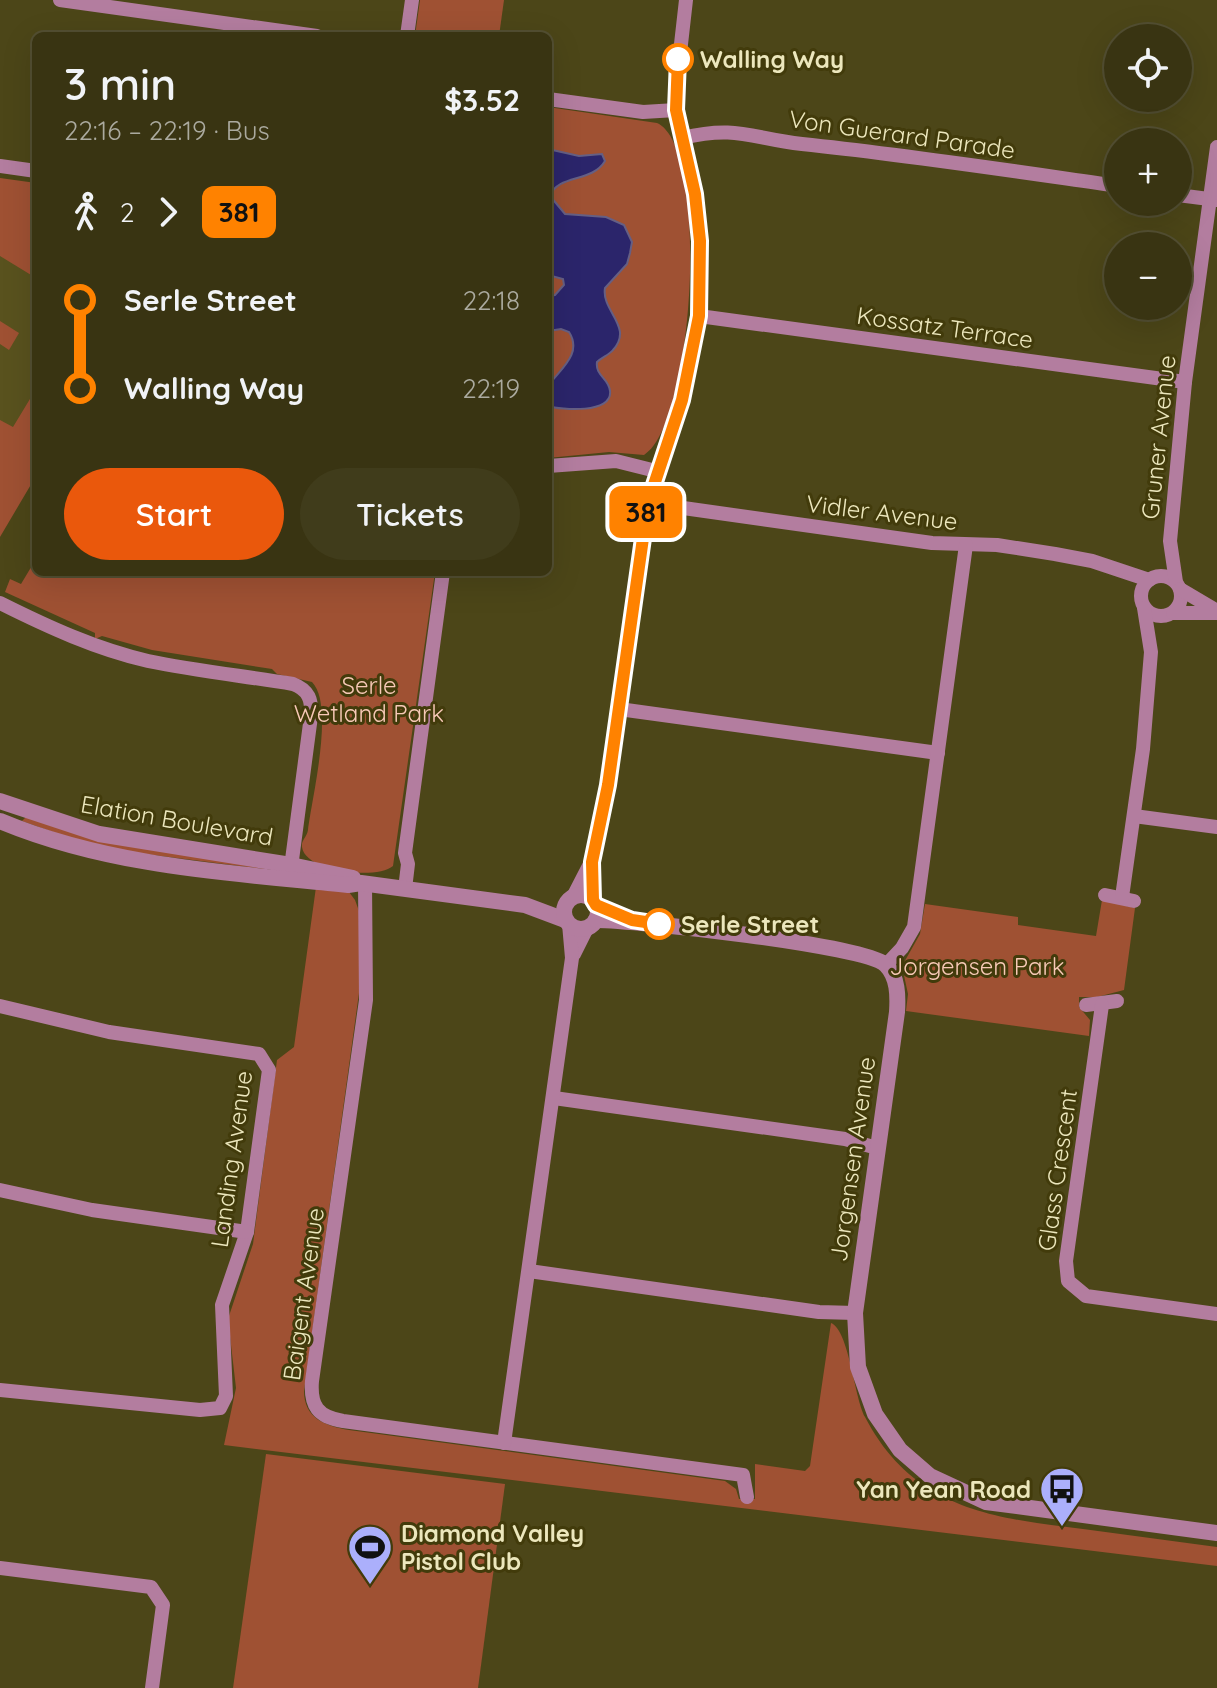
<!DOCTYPE html>
<html lang="en">
<head>
<meta charset="utf-8">
<style>
	body { margin:0; font-family:Quicksand,sans-serif; background:#403c1b; color:#f1f3f6; height:100vh; display:flex; flex-direction:column; font-size:30px; white-space:nowrap }
	* { box-sizing:border-box; margin:0 }
	p { font-size:26px; color:#abaa9f }
	.icon { flex:none; width:44px; height:44px; fill:none; stroke:currentColor; stroke-width:2; stroke-linecap:round; stroke-linejoin:round }
	.map { position:relative; flex:1; overflow:hidden }
	.sheet { position:absolute; left:32px; top:32px; width:520px; height:544px; display:flex; flex-direction:column; background:#393412; border-radius:12px; box-shadow:0 8px 32px #0002,0 0 0 2px #534f32 }
	.sheet>* { flex:none }
	.badge { padding:0 16px; border-radius:12px; font-size:28px; line-height:52px }
	.fabs { position:absolute; left:1104px; top:24px; display:grid; gap:16px }
	.fabs a { display:grid; place-items:center; width:88px; height:88px; border-radius:50%; background:#393412; box-shadow:0 8px 32px #0002,0 0 0 2px #534f32; font-size:40px }
	.map>.badge { position:absolute; translate:-50% -50%; box-shadow:0 0 0 4px #fff }
	.legs { display:flex; align-items:center; gap:12px; height:88px; padding:0 32px; font-size:26px }
	.legs p { margin-inline-start:auto }
	.headline { display:flex; align-items:center; justify-content:space-between; height:136px; padding:0 32px }
	h1 { font-size:44px; font-weight:600; line-height:60px }
	.primary-button { display:flex; gap:16px; margin-top:auto; padding:16px 32px }
	.primary-button a { flex:1; height:92px; border-radius:48px; background:#ea580c; color:#fff; font-size:32px; font-weight:600; line-height:92px; text-align:center }
	.primary-button a+a { background:#403c1b; color:#f1f3f6 }
	ul { padding:0 32px; list-style:none }
	li { display:flex; align-items:center; gap:28px; height:88px; font-size:30px }
	li i { display:grid; place-items:center; width:12px; height:100%; margin:0 10px; background:currentColor }
	li i::after { content:''; width:20px; height:20px; margin:-10px; border:6px solid; border-radius:50%; background:#393412 }
	li p { margin-inline-start:auto }
	li:first-child i { background:linear-gradient(#0000 50%,currentColor 0) }
	li:last-child i { background:linear-gradient(currentColor 50%,#0000 0) }
	.map>svg:first-child { display:block }
</style>
</head>
<body>
<div class="map">
<svg width="1217" height="1688" viewBox="0 0 1217 1688">
	<rect width="100%" height="100%" fill="#4c4618"/>
	<path fill="#59521e" d="M0,192L36,197V458L0,436Z"/>
	<g fill="#9f5133">
		<path d="M420,0H504L499,36H415Z"/>
		<path d="M548,107L657,123C711,147 694,426 644,455L609,452L548,458Z"/>
		<path d="M0,178L36,183V278L0,256Z"/>
		<path d="M0,321L19,333L9,350L0,344Z"/>
		<path d="M36,389V476L0,537V420L13,427Z"/>
		<path d="M36,559V572H435L393,866C377,880 305,872 302,847C301,840 307,837 308,830C312,797 335,705 312,682L277,674L272,669L152,650L102,636L95,639V633L5,592L10,579L21,584Z"/>
		<path d="M26,817L263,867L264,869L98,848L22,821Z"/>
		<path d="M316,887L349,892L355,900L359,911V993L304,1391C304,1418 325,1426 349,1430L725,1481L736,1489L739,1499H755V1464L805,1471L810,1466L831,1323C849,1330 854,1396 865,1417C913,1509 992,1518 1083,1529C1128,1535 1172,1541 1217,1547V1566L224,1445L236,1388L228,1319L253,1244L277,1060L294,1047Z"/>
		<path d="M1102,900L1135,908L1124,990L1097,997H1079V1007L1090,1020L1089,1036L906,1011L908,994L902,966L920,934L925,904L1018,917V925L1096,936Z"/>
		<path d="M266,1454L505,1484L478,1688H233Z"/>
	</g>
	<path fill="#2b256b" stroke="#655f84" stroke-width="2" d="M548,149L579,156L602,154L605,161C592,183 558,174 550,196L565,214L606,217L624,225L632,242L630,253L627,264L605,288C601,311 634,327 613,350C609,355 602,357 597,362C595,376 609,378 610,391C613,414 561,410 548,406V386C560,369 583,354 569,332L561,329L548,331V296L555,295L564,285L563,279L548,275Z"/>
	<g fill="none" stroke-linecap="round" stroke-linejoin="round">
		<g stroke="#b37d9f" stroke-width="14">
			<path d="M60,0L317,36"/>
			<path d="M407,36L412,0"/>
			<path d="M548,99L643,112L676,110"/>
			<path d="M682,138C737,125 750,138 802,144C908,155 1013,171 1118,186"/>
			<path d="M0,166L36,171"/>
			<path d="M1178,195L1217,200"/>
			<path d="M699,316L1185,382"/>
			<path d="M548,466L616,461L656,471"/>
			<path d="M648,503L932,543L997,545L1055,554L1092,561L1149,580"/>
			<circle cx="1161" cy="596" r="20"/>
			<path d="M1176,582L1170,541L1185,382L1217,147"/>
			<path d="M1180,589L1217,611"/>
			<path d="M0,603C48,627 96,649 148,661C196,671 245,676 293,684C309,690 312,700 311,716L290,875"/>
			<path d="M1173,613H1217"/>
			<path d="M619,709L938,753"/>
			<path d="M1134,816L1217,827"/>
			<path d="M365,883L366,1000L312,1381C310,1406 318,1417 343,1421L743,1475L747,1497"/>
			<path d="M405,889L408,864L405,853L443,572"/>
			<path d="M1105,895L1134,901"/>
			<path d="M573,897L591,862"/>
			<path d="M1122,897L1143,749L1151,652L1144,608"/>
			<path d="M593,900L592,862L608,785L648,503L682,400L699,316L698,219L675,97L686,0"/>
			<path d="M574,954L587,928"/>
			<path d="M886,965L902,948L914,927L966,545"/>
			<path d="M1086,1005L1117,1001"/>
			<path d="M1102,1005L1066,1261L1068,1281L1086,1296L1217,1314"/>
			<path d="M0,1006L109,1032L259,1054L269,1070L247,1232L222,1305L226,1396L220,1408L200,1410L0,1390"/>
			<path d="M554,1098L845,1139L877,1148"/>
			<path d="M0,1190L92,1210L247,1232"/>
			<path d="M529,1271L819,1312L855,1313"/>
			<path d="M504,1443L572,958L569,924"/>
			<path d="M0,1568L151,1587L163,1605L152,1688"/>
		</g>
		<g stroke="#b37d9f" stroke-width="16">
			<path d="M0,801L99,834L291,865L353,878"/>
			<path d="M0,821C110,867 231,873 348,885L361,883L525,905L565,920"/>
			<circle cx="581" cy="912" r="17"/>
			<path d="M596,920C634,920 866,945 886,965C898,977 898,996 897,1012L855,1313L858,1367L875,1414L900,1450L930,1476L986,1502L1217,1533"/>
		</g>
	</g>
	<g fill="none" stroke-linecap="round" stroke-linejoin="round">
		<g stroke="#fff" stroke-width="18">
			<path id="line-1" d="M659,924L632,920L596,905L593,900L592,862L608,785L648,503L682,400L699,316L700,241L695,194L676,110L678,59"/>
		</g>
		<use href="#line-1" stroke="#ff8200" stroke-width="12"/>
	</g>
	<defs>
		<g id="bus-pin" transform="scale(2.3)"><path d="M0 17L-7.5 6A9.5 9.5 0 1 1 7.5 6Z" fill="#abaffb" stroke="#423b0b"/><path d="M-5-6H5V4H4V6H2V4H-2V6H-4V4H-5ZM-3.5-4V0h7V-4ZM-3.5 1.2v1.5H-2V1.2ZM2 1.2v1.5H3.5V1.2Z" fill="#111"/></g>
		<g id="stadium-pin" transform="scale(2.3)"><path d="M0 17L-7.5 6A9.5 9.5 0 1 1 7.5 6Z" fill="#abaffb" stroke="#423b0b"/><path d="M0-5a6.5 5 0 1 0 0 10a6.5 5 0 1 0 0-10ZM-3.5-1.8h7v3.6h-7Z" fill="#111"/></g>
	</defs>
	<g fill-rule="evenodd">
		<use href="#bus-pin" x="1062" y="1489"/>
		<use href="#stadium-pin" x="370" y="1547"/>
	</g>
	<g fill="#fff" stroke="#ff8200" stroke-width="4">
		<circle cx="678" cy="59" r="14"/>
		<circle cx="659" cy="924" r="14"/>
	</g>
	<g text-anchor="middle" dominant-baseline="central" stroke-width="6" stroke-linejoin="round" paint-order="stroke">
		<g font-size="24" font-weight="bold" fill="#ece7bd" stroke="#423b0b" text-anchor="start">
			<text x="700" y="59">Walling Way</text>
			<text x="681" y="924">Serle Street</text>
		</g>
		<g font-size="24" fill="#ece7bd" stroke="#423b0b">
			<text transform="translate(902 134) rotate(8)">Von Guerard Parade</text>
			<text transform="translate(945 327) rotate(8)">Kossatz Terrace</text>
			<text transform="translate(1158 437) rotate(-84)">Gruner Avenue</text>
			<text transform="translate(882 512) rotate(7)">Vidler Avenue</text>
			<text transform="translate(177 820) rotate(10)">Elation Boulevard</text>
			<text transform="translate(231 1159) rotate(-82)">Landing Avenue</text>
			<text transform="translate(852 1159) rotate(-82)">Jorgensen Avenue</text>
			<text transform="translate(1057 1170) rotate(-82)">Glass Crescent</text>
			<text transform="translate(303 1294) rotate(-82)">Baigent Avenue</text>
		</g>
		<g font-size="24" fill="#f8c9b7" stroke="#423b0b">
			<text x="369" y="685">Serle<tspan x="369" dy="28">Wetland Park</tspan></text>
			<text x="977" y="966">Jorgensen Park</text>
		</g>
		<g font-size="24" font-weight="bold" fill="#ece7bd" stroke="#423b0b" text-anchor="end">
			<text x="1031" y="1489">Yan Yean Road</text>
			<text x="401" y="1533" text-anchor="start">Diamond Valley<tspan x="401" dy="28">Pistol Club</tspan></text>
		</g>
	</g>
</svg>
<div class="fabs">
<a><svg class="icon" aria-label="locate" viewBox="0 0 24 24"><circle cx="12" cy="12" r="6"/><path d="M12 2v4M12 18v4M2 12h4M18 12h4"/></svg></a>
<a>+</a>
<a>−</a>
</div>
<b class="badge" style="left:646px;top:512px;background:#ff8200;color:#111">381</b>
<section class="sheet">
<div class="headline"><div><h1>3 min</h1><p>22:16 – 22:19 · Bus</p></div><b>$3.52</b></div>
<div class="legs"><svg class="icon" aria-label="walk" viewBox="0 0 24 24"><circle cx="13" cy="4" r="2"/><path d="M13 8l-2 6 4 7M11 14l-3 7M7 12l3-4h3l4 4"/></svg>2<svg class="icon" aria-label="forward" viewBox="0 0 24 24"><path d="M9 5l7 7-7 7"/></svg><b class="badge" style="background:#ff8200;color:#111">381</b></div>
<ul>
<li><i style="color:#ff8200"></i><b>Serle Street</b><p>22:18</p></li>
<li><i style="color:#ff8200"></i><b>Walling Way</b><p>22:19</p></li>
</ul>
<div class="primary-button"><a>Start</a><a>Tickets</a></div>
</section>
</div>
</body>
</html>
